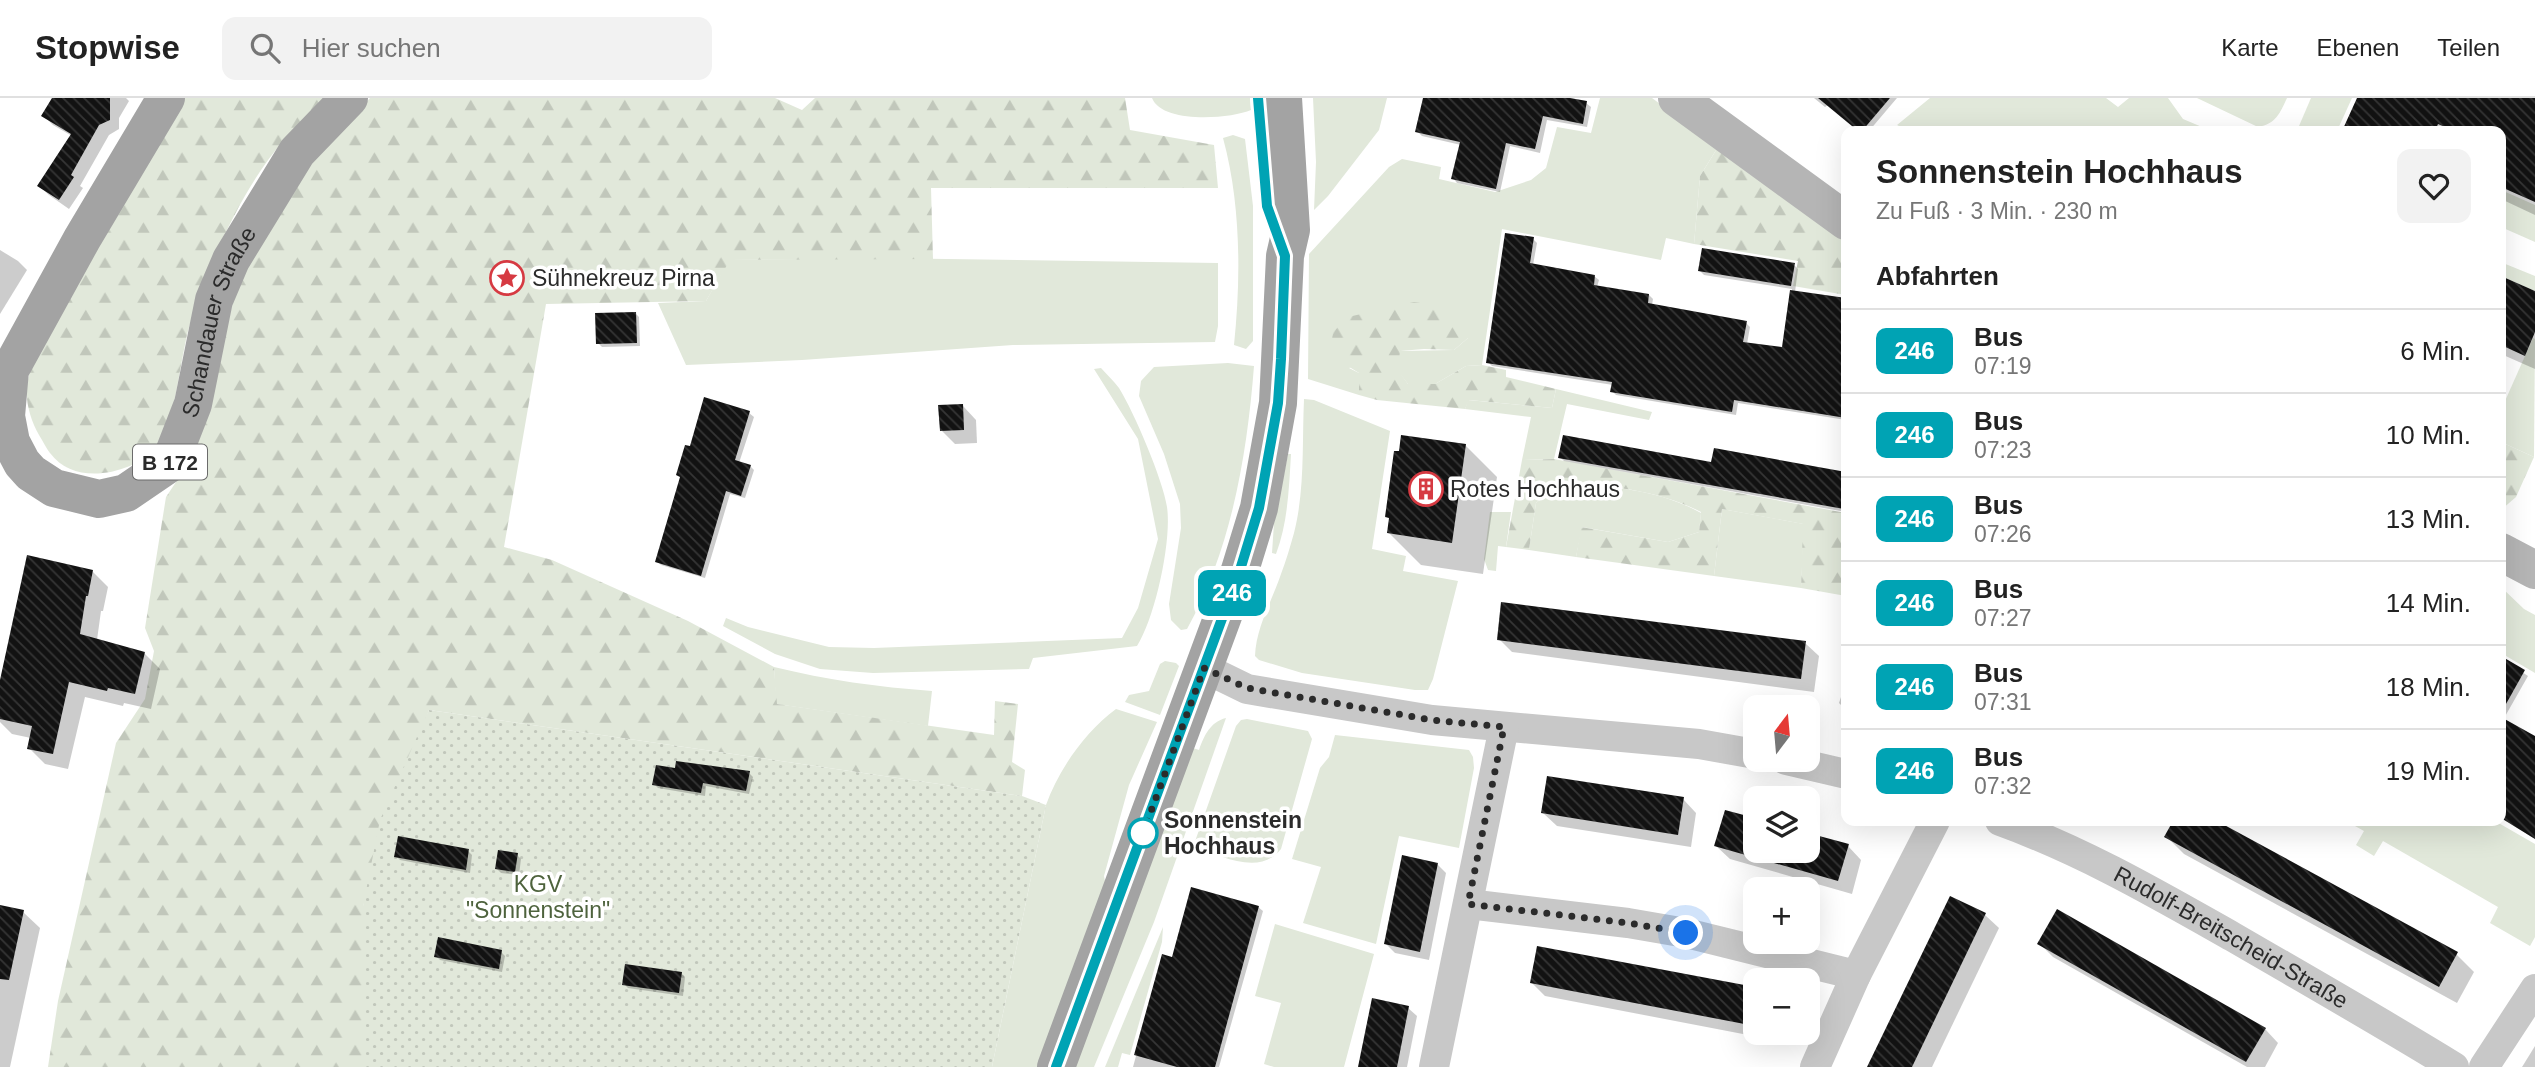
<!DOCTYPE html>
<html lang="de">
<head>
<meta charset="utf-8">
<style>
	body { margin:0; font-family:Helvetica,sans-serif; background:#f2f2f2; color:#222; height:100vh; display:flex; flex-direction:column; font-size:26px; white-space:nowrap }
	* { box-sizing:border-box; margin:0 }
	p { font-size:23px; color:#767676 }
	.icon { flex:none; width:38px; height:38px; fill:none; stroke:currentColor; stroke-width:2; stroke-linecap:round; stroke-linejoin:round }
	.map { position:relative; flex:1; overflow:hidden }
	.panel { position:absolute; left:1841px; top:28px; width:665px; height:700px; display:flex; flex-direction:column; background:#fff; border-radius:14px; box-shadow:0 7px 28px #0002 }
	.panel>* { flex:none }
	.badge { padding:0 14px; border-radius:10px; font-size:24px; line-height:46px }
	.needle { width:46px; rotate:16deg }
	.buttons { position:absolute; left:1743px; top:597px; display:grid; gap:14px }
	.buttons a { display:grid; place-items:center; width:77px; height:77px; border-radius:14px; background:#fff; box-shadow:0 7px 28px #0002; font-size:35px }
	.you { position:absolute; width:35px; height:35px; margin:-18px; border:5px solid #fff; border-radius:50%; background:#1a73e8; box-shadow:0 0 0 10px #1a73e833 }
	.map>.badge { position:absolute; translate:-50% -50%; box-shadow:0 0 0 4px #fff }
	h2 { padding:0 35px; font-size:26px; line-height:63px }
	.round { display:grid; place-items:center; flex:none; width:74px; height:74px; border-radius:14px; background:#f2f2f2 }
	.head { display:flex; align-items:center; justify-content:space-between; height:119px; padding:0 35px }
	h1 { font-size:33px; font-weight:800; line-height:52px }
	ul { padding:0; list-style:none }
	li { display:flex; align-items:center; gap:21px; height:84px; padding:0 35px; border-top:2px solid #e0e0e0 }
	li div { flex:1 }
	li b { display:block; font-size:26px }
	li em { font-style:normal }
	li .badge { min-width:77px; font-weight:700; text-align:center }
	header { display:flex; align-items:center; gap:42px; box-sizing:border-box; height:98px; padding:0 35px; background:#fff; border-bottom:2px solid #e0e0e0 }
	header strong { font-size:33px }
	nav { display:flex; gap:38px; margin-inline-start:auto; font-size:24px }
	.search { width:490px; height:63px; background:#f2f2f2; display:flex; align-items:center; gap:18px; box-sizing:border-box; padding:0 24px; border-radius:14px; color:#767676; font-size:26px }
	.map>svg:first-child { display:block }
</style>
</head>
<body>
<header>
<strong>Stopwise</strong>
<div class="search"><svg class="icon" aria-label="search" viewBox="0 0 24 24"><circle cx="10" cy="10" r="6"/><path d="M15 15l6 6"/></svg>Hier suchen</div>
<nav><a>Karte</a><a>Ebenen</a><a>Teilen</a></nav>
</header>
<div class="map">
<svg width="2535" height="969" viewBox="0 0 2535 969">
	<defs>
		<pattern id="forest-firs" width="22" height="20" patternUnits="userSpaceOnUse" patternTransform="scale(1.75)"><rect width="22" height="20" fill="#e1e8da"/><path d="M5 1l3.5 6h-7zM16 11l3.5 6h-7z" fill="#c1c7bb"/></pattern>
		<pattern id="garden-dots" width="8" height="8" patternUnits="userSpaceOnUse" patternTransform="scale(1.75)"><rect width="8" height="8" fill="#e1e8da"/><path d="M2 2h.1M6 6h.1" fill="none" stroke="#c1c7bb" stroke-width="1.8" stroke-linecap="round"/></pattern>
		<pattern id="building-back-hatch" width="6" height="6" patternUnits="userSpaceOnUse" patternTransform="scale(1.75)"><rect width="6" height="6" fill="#121212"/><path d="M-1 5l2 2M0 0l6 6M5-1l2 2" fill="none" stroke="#353535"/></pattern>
	</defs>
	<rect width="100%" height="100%" fill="#fff"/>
	<g fill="#e1e8da">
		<path d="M1152,0H1250L1251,12C1230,21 1162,26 1152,0Z"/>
		<path d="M1313,0H1387L1379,32L1328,98L1314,112L1316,64Z"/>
		<path d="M1600,0H1652L1718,49L1700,78L1694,146L1666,140L1661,162L1502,131L1482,267L1466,268L1435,286H1408L1397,272L1399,253L1454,252L1468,240V230L1349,270L1359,275V297L1308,281L1309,156L1389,69L1402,61L1441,69L1439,81L1495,94L1531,82L1546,70L1557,29L1591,35Z"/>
		<path d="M1930,0H2106L2118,9L2129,0H2168L2183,21L2202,29L2204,33H1909L1897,27Z"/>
		<path d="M2197,0H2287C2280,15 2276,26 2258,29Z"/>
		<path d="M2311,0H2352L2337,33H2299V28Z"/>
		<path d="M1233,37L1245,41L1253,108V243L1246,251L1234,247C1241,180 1241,106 1223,40Z"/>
		<path d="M2501,92L2535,107V144L2501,129Z"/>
		<path d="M876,160L1218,165V228L1215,244L1013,247L802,262L686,267L658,205L706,203L729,162Z"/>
		<path d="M2503,165L2535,178V193L2501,178Z"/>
		<path d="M2533,240L2535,241L2534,359L2501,344V312Z"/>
		<path d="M1228,265L1254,268C1247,358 1231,452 1187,531L1181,532L1171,522L1169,506L1181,430L1180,406L1164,356L1139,298L1141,283L1154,269Z"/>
		<path d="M1101,270C1107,277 1114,283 1119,290C1134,314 1163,382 1167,409C1172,443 1155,520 1137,548L1033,560L1029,571L873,575L820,571L775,556L723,528L726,520L748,529L829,549L874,550L1122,540L1138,510L1158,441L1138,341L1094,271Z"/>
		<path d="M1556,291L1652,314L1649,322L1567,306L1554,361L1522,362L1531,319L1465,311L1468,302L1552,310Z"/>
		<path d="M1304,301L1314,302L1390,333L1372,451L1406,458L1403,473L1458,483L1433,581L1428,592H1415L1302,575L1259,562L1255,558C1256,529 1272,503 1281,476C1286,463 1290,449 1294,435C1305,392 1302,345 1304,301Z"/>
		<path d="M1288,356H1291C1289,390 1288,424 1276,456L1272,455L1274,425Z"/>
		<path d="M1562,384C1609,389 1659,391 1701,415L1699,434L1668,444L1582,429L1576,459L1529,452L1536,405Z"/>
		<path d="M1722,411L1804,426L1801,490L1714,478Z"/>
		<path d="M1490,414H1511L1506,449L1498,448L1496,473L1488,472L1484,461Z"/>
		<path d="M2501,489L2524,511L2535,517V575L2501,555Z"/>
		<path d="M1165,563L1176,565L1179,568L1160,617L1125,604L1129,597L1149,593L1160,566Z"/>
		<path d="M774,569C827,582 878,589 932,593L928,628L776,606Z"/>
		<path d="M1116,611L1157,624L1129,687L1104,778L1107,793L1039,969H992L1046,707C1059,671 1085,634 1116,611Z"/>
		<path d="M1226,620L1154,824L1094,969H1072L1193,650L1199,652C1204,638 1210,624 1226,620Z"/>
		<path d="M1247,621L1308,633L1312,641L1281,751C1259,779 1221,757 1193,749L1236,628L1241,622Z"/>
		<path d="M1335,637L1469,652L1473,659L1474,670L1459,750L1399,738L1376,846L1303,825L1321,769L1292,761L1320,670L1329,659Z"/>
		<path d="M2346,723H2495L2535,746V839L2530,848L2490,825L2498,809L2383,743L2374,758L2356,747L2364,733Z"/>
		<path d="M1275,826L1374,856L1344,969H1274L1264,966L1281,905L1255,898Z"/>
		<path d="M1163,829L1162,844L1130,957L1122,955L1118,969H1105Z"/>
	</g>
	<g fill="url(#forest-firs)">
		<path d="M185,0H327C313,14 298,27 285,41C241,91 212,160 191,223C182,247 173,337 159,350C131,375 76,390 50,355C46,350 43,343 39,337C31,323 25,304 27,287C33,250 64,205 83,173C117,116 151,58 185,0Z"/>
		<path d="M370,0H775L802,12L815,0H1125L1130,32L1214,47L1218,90H931L933,161L730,162L706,203L546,206L504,449L552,462L688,523L774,569L777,606L994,637L995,603L1018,606L1012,664L1025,672L1022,698L429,612L363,808V969H48L58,903L116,645L145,601L154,553L145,530L166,399L186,369L233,204L246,168L310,65Z"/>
		<path d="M1718,49L1846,140V197L1793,188L1798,163L1694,146L1700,78Z"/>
		<path d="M1414,204L1447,209L1468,230V240L1454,252L1424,251L1400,253L1398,272L1408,286H1435L1466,268L1482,267L1506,272V279L1556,291L1552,310L1469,302L1465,311L1377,302L1359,297V275L1330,257L1333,234L1348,219Z"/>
		<path d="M2501,344L2534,359L2516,399L2501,412Z"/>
		<path d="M1554,361L1846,415V498L1801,490L1803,426L1722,411L1714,478L1576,459L1581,429L1668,444L1699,434L1701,414C1659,392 1609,388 1562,384L1536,405L1529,452L1506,449L1522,362Z"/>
	</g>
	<path fill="url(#garden-dots)" d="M429,612L1022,698L1046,707L992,969H363V808L380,722Z"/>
	<g fill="#0003">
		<path d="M54,0H126L129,3L119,20V31L109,37L80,88L83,90L69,111L49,97L39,88L72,38L53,27L43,17Z"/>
		<path d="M1425,0H1560L1586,5L1591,9L1587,29L1547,22L1540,55L1510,48L1500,94L1457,85L1453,80L1461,47L1422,38L1417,33Z"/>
		<path d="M1814,0H1897L1869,33H1860L1828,7L1825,9Z"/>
		<path d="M2359,0H2535V117L2501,101V33H2344Z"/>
		<path d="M1533,141L1537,145L1533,167L1594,178L1599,182L1597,189L1649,197L1653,201L1652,207L1746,225L1750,229L1747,246L1783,251L1792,191L1704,177L1700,173L1794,167L1798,171L1795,194L1846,202V322L1738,305L1736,317L1616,297L1612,293L1613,287L1492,268L1488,264Z"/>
		<path d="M0,152L18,163L27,172L0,216Z"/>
		<path d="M2501,180L2535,195V271L2501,256Z"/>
		<path d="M635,215L639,219L640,248L602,249L598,245Z"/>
		<path d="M963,308L976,322L977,345L955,346L941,332Z"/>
		<path d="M749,315L754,319L739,365L750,368L754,372L745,400L730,396L705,480L661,467L657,463L691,350Z"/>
		<path d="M1465,347L1497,379L1483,476L1421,467L1389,435L1391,423L1387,418Z"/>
		<path d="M1715,352L1846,376V414L1564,363L1560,359L1712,366Z"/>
		<path d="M92,473L108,489L103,513H101L97,542L144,555L160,571L151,611L124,605L123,608L85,599L68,671L45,666L29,650L31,640L12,636L0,624V591Z"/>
		<path d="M1499,541L1805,545L1819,558L1814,594L1512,554Z"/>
		<path d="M2501,560L2528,578L2503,622L2535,640V741L2501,720Z"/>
		<path d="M1846,584V612L1839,605Z"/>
		<path d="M676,672L749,675L753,679L749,696L706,688L705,698L658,690L654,686Z"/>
		<path d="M1683,701L1696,715L1691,749L1557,728L1543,715Z"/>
		<path d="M1726,714L1755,722V752H1808V737L1848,748L1861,762L1852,796L1730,761L1716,748Z"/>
		<path d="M2175,723H2213L2456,856L2474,874L2457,905L2184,756L2166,738Z"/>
		<path d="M468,753L472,757L470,775L400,762L396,758Z"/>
		<path d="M517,757L521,761L519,777L501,775L497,771Z"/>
		<path d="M1437,766L1446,775L1429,862L1395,855L1386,846Z"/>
		<path d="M1951,800L1985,817L1999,830L1932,969H1869Z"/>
		<path d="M0,809L23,814L40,830L10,969H0Z"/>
		<path d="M1258,809L1263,813L1219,969H1133L1163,858L1173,861Z"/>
		<path d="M2039,845L2265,931L2278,945L2265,969H2247L2053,859Z"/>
		<path d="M1538,850L1755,890V934H1771L1769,941L1545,898L1532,885Z"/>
		<path d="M501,854L505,858L502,874L440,862L436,858Z"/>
		<path d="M681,875L685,879L683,898L628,890L624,886Z"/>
		<path d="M1408,910L1417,918L1407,969H1360Z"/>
		<path d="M2535,948V969H2522Z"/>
	</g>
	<g fill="url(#building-back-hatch)">
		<path d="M52,0H110V22L99,27L71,77L74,79L59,102L37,88L71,36L41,18Z"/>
		<path d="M1423,0H1570L1587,3L1583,26L1543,18L1535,51L1506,45L1496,91L1451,81L1460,44L1415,34Z"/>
		<path d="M1818,0H1890L1862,33H1858Z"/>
		<path d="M2357,0H2535V104L2501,89V33H2454L2438,26L2435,33H2342Z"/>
		<path d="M1505,135L1534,139L1530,165L1595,177L1594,187L1649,196L1648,205L1747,223L1743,244L1782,249L1790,192L1846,200V320L1734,302L1732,314L1610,294L1612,284L1486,265Z"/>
		<path d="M1702,150L1795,165L1791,188L1698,173Z"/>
		<path d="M2501,178L2535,193V234L2525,258L2501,247Z"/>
		<path d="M636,214L637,245L596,246L595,215Z"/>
		<path d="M704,299L750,313L735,362L751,367L741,398L726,393L701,478L655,464L680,379L676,377L685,347L690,348Z"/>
		<path d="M963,306L964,332L940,333L938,307Z"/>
		<path d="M1401,337L1466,346L1452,445L1387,435L1389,420L1385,419L1394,353H1399Z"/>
		<path d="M1563,337L1711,364L1714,350L1846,374L1844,411L1558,360Z"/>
		<path d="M27,457L93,472L88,498H86L80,536L145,554L135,596L108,590L107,593L69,584L53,656L27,651L32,628L0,621V582Z"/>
		<path d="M1501,504L1806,543L1801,581L1497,542Z"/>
		<path d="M2501,558L2525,572L2501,615Z"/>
		<path d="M2501,619L2535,638V741L2501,720Z"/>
		<path d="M676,663L750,673L746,693L703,685L701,695L652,687L656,667L675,670Z"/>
		<path d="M1547,678L1684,699L1678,737L1541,715Z"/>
		<path d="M1725,712L1755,720V752H1808V735L1849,746L1838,783L1714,748Z"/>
		<path d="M2173,723H2217L2458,854L2439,889L2164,739Z"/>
		<path d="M398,738L469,751L466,772L394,759Z"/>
		<path d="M498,752L518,755L515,774L495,771Z"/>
		<path d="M1402,757L1438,765L1420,854L1384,846Z"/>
		<path d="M1191,789L1259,808L1215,969H1177L1134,957L1162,856L1172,859Z"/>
		<path d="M1950,798L1986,815L1912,969H1867Z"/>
		<path d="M0,807L24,812L9,882L0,881Z"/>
		<path d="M2057,811L2266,930L2246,964L2037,846Z"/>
		<path d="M438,839L502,852L499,871L434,859Z"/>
		<path d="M1537,848L1755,889V928L1530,885Z"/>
		<path d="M625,866L682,874L679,895L622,887Z"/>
		<path d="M1372,900L1409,908L1397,969H1358Z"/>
	</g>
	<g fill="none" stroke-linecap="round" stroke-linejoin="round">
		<g stroke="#c8c8c8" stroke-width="30">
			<path d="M1204,570L1247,591L1432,622L1699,646L1755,656"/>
			<path d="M1786,662L1846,676"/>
			<path id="s1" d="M2000,723C2083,753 2157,796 2233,839C2307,882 2381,924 2454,969"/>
			<path d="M1468,806L1628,825L1686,835L1856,877"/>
			<path d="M1434,969L1504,629"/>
			<path d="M1815,969L1856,877L1935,723"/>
			<path d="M2484,969L2535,891"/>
		</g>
		<g stroke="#b5b5b5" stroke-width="38">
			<path d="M1677,0L1846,123"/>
			<path d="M2501,454L2535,472"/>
		</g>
		<g stroke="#a3a3a3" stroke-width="38">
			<path id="s2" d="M166,0L82,141L10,272L6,318L11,344L22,365L31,375L54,390L99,401L126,395L170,365L193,306L214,202L231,162L297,54L349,0"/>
			<path d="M1056,969L1240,472L1259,410L1278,305L1285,158L1291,132L1283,0"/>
		</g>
	</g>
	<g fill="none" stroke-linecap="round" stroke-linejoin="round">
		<g stroke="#fff" stroke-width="16">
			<path id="line" d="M1056,969L1240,472L1259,410L1278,305L1281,261L1285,158L1267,108L1258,0"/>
		</g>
		<use href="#line" stroke="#00a3b4" stroke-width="10"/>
		<path stroke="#2b2b2b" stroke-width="7" stroke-dasharray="0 12.6" d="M1143,735L1204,570L1247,590L1432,622L1504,629L1468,806L1628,825L1686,835"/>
	</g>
	<defs>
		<g id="sight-ring" transform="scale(1.75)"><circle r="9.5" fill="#fff" stroke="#d63a42" stroke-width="1.5"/><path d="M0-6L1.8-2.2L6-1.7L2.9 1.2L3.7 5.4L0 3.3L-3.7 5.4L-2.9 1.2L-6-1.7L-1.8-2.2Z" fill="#d63a42"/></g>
		<g id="building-ring" transform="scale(1.75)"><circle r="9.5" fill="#fff" stroke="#d63a42" stroke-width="1.5"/><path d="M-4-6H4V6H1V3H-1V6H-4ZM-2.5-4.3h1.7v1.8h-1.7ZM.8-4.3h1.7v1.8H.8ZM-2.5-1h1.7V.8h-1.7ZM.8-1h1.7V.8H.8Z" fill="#d63a42"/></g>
	</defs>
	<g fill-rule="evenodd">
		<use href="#sight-ring" x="507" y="180"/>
		<use href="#building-ring" x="1426" y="391"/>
	</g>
	<circle fill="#fff" stroke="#00a3b4" stroke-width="3.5" cx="1143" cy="735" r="14"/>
	<g text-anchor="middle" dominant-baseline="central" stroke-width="7" stroke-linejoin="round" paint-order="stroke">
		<rect fill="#fff" stroke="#6b6b6b" stroke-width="2" x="133" y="346.5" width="74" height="35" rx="5"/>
		<g font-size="21" font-weight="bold" fill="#2b2b2b">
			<text x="170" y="364">B 172</text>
		</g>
		<g font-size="23" fill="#2b2b2b" stroke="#fff" text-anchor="start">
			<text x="532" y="180">Sühnekreuz Pirna</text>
			<text x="1450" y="391">Rotes Hochhaus</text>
		</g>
		<g font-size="23" fill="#2b2b2b" stroke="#fff">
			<text stroke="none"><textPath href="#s2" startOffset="728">Schandauer Straße</textPath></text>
			<text stroke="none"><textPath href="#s1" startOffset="259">Rudolf-Breitscheid-Straße</textPath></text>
		</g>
		<g font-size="23" font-weight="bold" fill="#2b2b2b" stroke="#fff" text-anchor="start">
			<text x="1164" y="722">Sonnenstein<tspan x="1164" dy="26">Hochhaus</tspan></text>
		</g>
		<g font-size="23" fill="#4e633d" stroke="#fff">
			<text x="538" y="786">KGV<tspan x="538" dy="26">"Sonnenstein"</tspan></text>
		</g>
	</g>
</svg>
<div class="buttons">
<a><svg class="needle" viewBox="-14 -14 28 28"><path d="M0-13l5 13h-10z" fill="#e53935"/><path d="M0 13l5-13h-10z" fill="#767676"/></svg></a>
<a><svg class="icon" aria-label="layers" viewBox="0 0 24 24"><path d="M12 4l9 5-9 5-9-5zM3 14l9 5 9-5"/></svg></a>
<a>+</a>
<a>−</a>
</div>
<div class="you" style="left:1686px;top:835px"></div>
<b class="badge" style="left:1232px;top:495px;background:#00a3b4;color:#fff">246</b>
<section class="panel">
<div class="head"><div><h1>Sonnenstein Hochhaus</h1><p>Zu Fuß · 3 Min. · 230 m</p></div><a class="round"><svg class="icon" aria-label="heart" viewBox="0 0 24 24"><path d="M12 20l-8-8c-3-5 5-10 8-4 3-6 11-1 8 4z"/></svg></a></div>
<h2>Abfahrten</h2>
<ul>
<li><span class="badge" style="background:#00a3b4;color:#fff">246</span><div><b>Bus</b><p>07:19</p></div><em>6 Min.</em></li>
<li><span class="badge" style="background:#00a3b4;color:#fff">246</span><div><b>Bus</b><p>07:23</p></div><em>10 Min.</em></li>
<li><span class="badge" style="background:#00a3b4;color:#fff">246</span><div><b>Bus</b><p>07:26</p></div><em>13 Min.</em></li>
<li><span class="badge" style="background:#00a3b4;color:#fff">246</span><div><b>Bus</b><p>07:27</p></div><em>14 Min.</em></li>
<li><span class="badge" style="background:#00a3b4;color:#fff">246</span><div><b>Bus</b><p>07:31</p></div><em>18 Min.</em></li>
<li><span class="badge" style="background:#00a3b4;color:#fff">246</span><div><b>Bus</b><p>07:32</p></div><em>19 Min.</em></li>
</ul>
</section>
</div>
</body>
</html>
